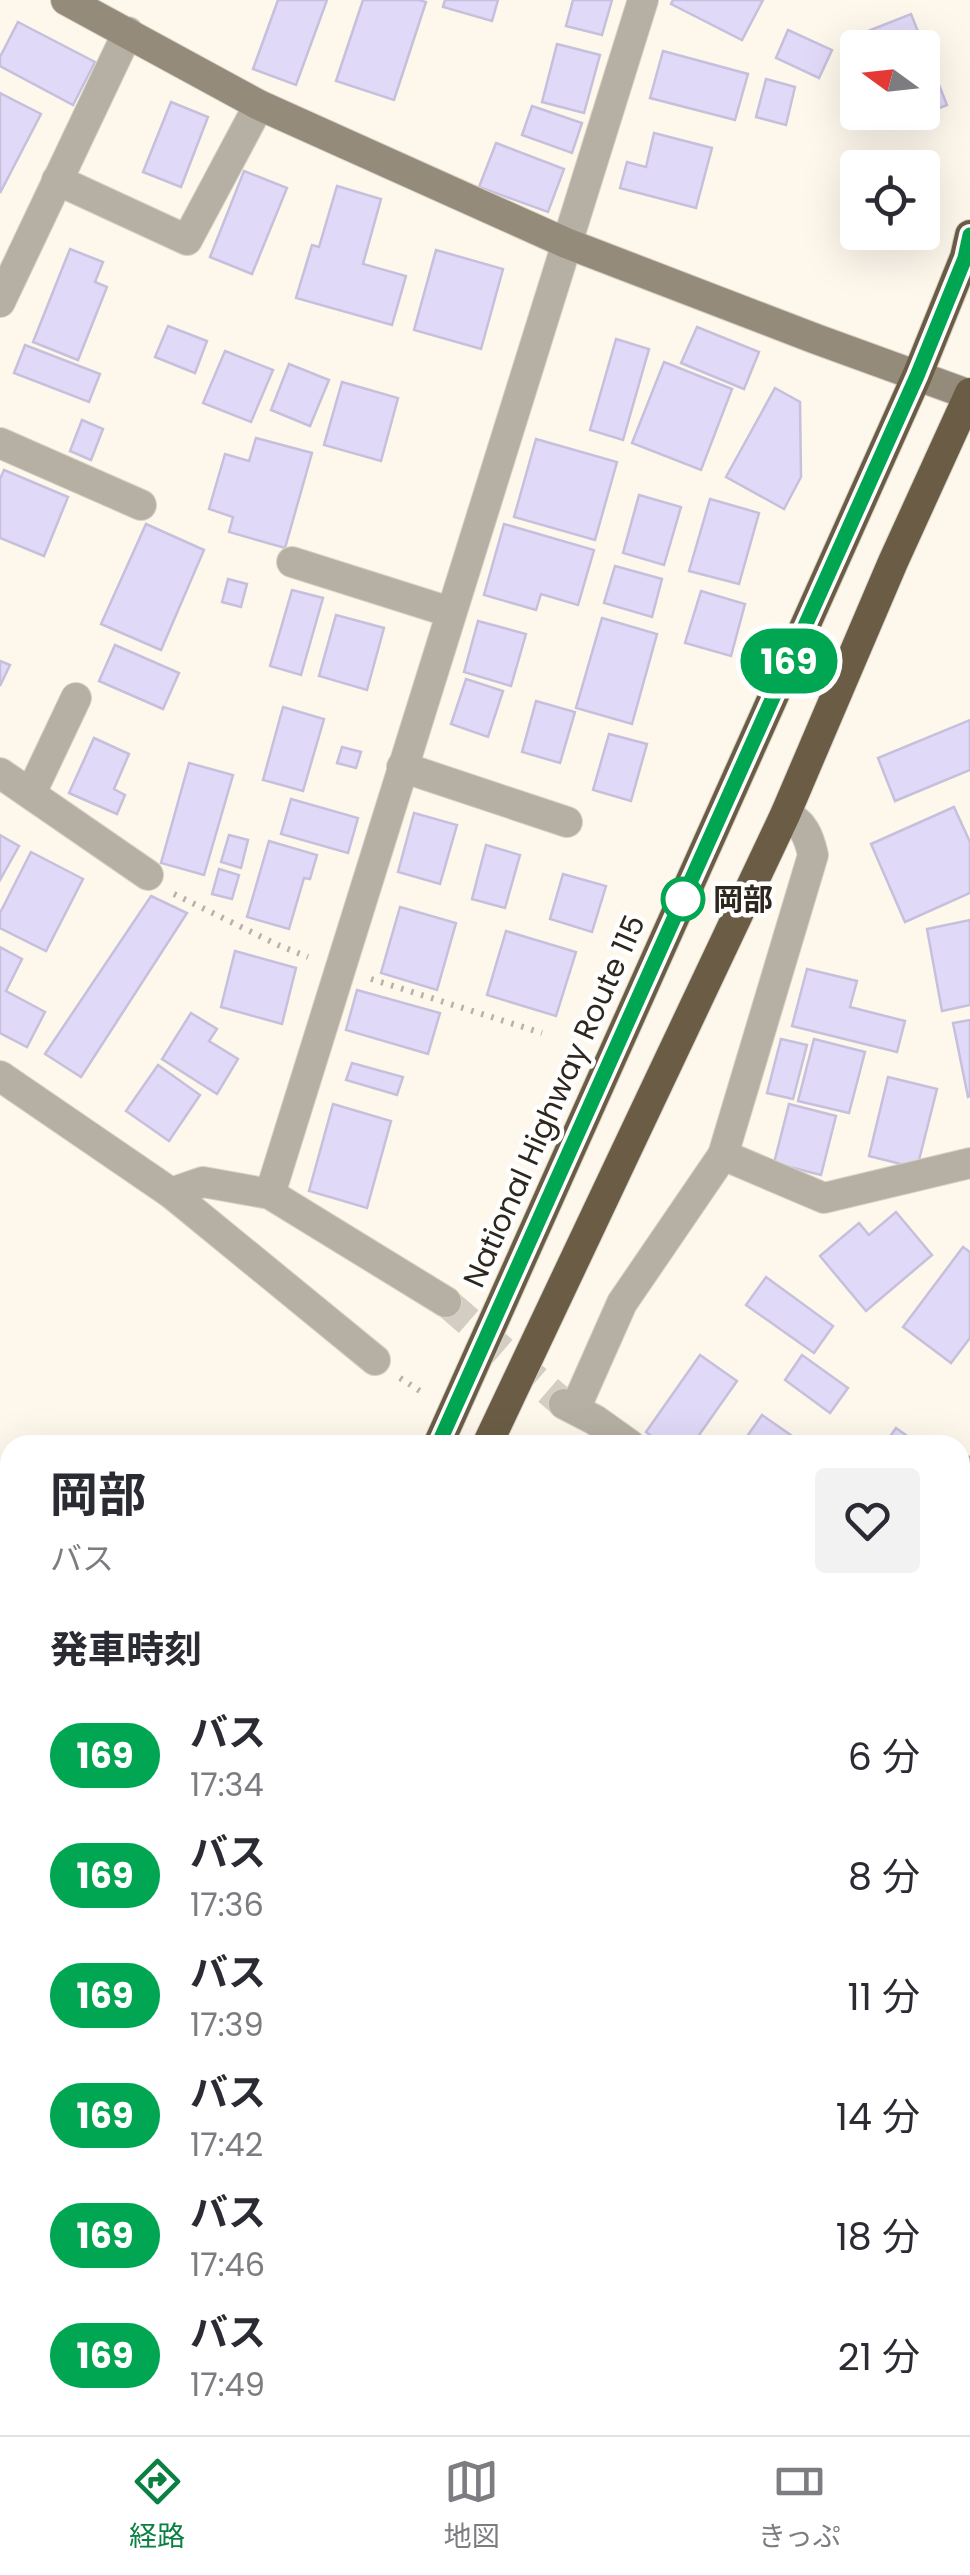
<!DOCTYPE html>
<html lang="ja">
<head>
<meta charset="utf-8">
<style>
	body { margin:0; font-family:Poppins,"Noto Sans JP",sans-serif; background:#f2f2f3; color:#2b2b33; height:100vh; display:flex; flex-direction:column; font-size:38px; white-space:nowrap }
	* { box-sizing:border-box; margin:0 }
	p { font-size:32px; color:#7c7c81 }
	.icon { flex:none; width:55px; height:55px; fill:none; stroke:currentColor; stroke-width:2; stroke-linecap:round; stroke-linejoin:round }
	.map { position:relative; flex:1; overflow:hidden }
	.drawer { position:absolute; left:0px; top:1435px; width:970px; height:1000px; display:flex; flex-direction:column; background:#fff; border-radius:30px 30px 0 0; box-shadow:0 10px 40px #0002 }
	.drawer>* { flex:none }
	.badge { padding:0 20px; border-radius:32px; font-size:35px; line-height:65px }
	.needle { width:65px; rotate:285deg }
	.controls { position:absolute; left:840px; top:30px; display:grid; gap:20px }
	.controls a { display:grid; place-items:center; width:100px; height:100px; border-radius:10px; background:#fff; box-shadow:0 10px 40px #0002; font-size:50px }
	.map>.badge { position:absolute; translate:-50% -50%; box-shadow:0 0 0 5px #fff }
	h2 { padding:0 50px; font-size:38px; line-height:90px }
	.round { display:grid; place-items:center; flex:none; width:105px; height:105px; border-radius:10px; background:#f2f2f3 }
	.headline { display:flex; align-items:center; justify-content:space-between; height:170px; padding:0 50px }
	h1 { font-size:48px; font-weight:700; line-height:75px }
	ul { padding:0; list-style:none }
	li { display:flex; align-items:center; gap:30px; height:120px; padding:0 50px }
	li div { flex:1 }
	li b { display:block; font-size:38px }
	li em { font-style:normal }
	li .badge { min-width:110px; font-weight:700; text-align:center }
	.menu { display:flex; justify-content:space-around; align-items:center; height:140px; border-top:2px solid #e1e1e2; background:#fff; font-size:28px; color:#7c7c81 }
	.menu a { display:grid; justify-items:center; gap:5px }
	.menu .active { color:#0b8043 }
	.map>svg:first-child { display:block }
</style>
</head>
<body>
<div class="map">
<svg width="970" height="2435" viewBox="0 0 970 2435">
	<rect width="100%" height="100%" fill="#fdf7ec"/>
	<path fill="#c79d53" d="M0,1639L10,1644V2425H960V2196L970,2202V2435H14L0,2402Z"/>
	<g fill="#e0d9f8" stroke="#c7c0dc" stroke-width="2.5">
		<path d="M278,0H327L296,85L253,69Z"/>
		<path d="M363,0H419L426,2L394,100L336,81Z"/>
		<path d="M445,0H498L492,21L443,7Z"/>
		<path d="M573,0H612L602,35L566,26Z"/>
		<path d="M673,0H763L742,40L671,4Z"/>
		<path d="M911,14L947,105L894,126L889,112H922V48H863L858,35Z"/>
		<path d="M18,22L95,62L73,105L0,66V57Z"/>
		<path d="M788,30L832,50L819,78L776,58Z"/>
		<path d="M557,44L600,55L584,113L542,102Z"/>
		<path d="M663,51L748,74L735,120L650,98Z"/>
		<path d="M766,79L795,87L786,125L756,117Z"/>
		<path d="M0,93L41,114L0,193Z"/>
		<path d="M171,102L208,117L181,187L143,172Z"/>
		<path d="M532,106L582,123L572,153L522,135Z"/>
		<path d="M654,133L712,148L696,208L620,188L627,162L646,167Z"/>
		<path d="M496,143L564,169L548,212L479,187Z"/>
		<path d="M244,171L287,188L252,274L210,257Z"/>
		<path d="M337,186L381,199L363,264L406,276L392,325L296,298L312,245L319,247Z"/>
		<path d="M70,249L103,262L95,282L107,287L78,360L33,342Z"/>
		<path d="M436,250L503,269L481,349L414,330Z"/>
		<path d="M168,326L207,341L195,373L155,357Z"/>
		<path d="M697,327L759,352L744,389L681,363Z"/>
		<path d="M616,339L649,349L623,440L590,430Z"/>
		<path d="M25,345L100,374L89,402L14,373Z"/>
		<path d="M225,351L273,370L251,422L203,403Z"/>
		<path d="M664,362L732,389L701,470L632,443Z"/>
		<path d="M289,364L329,380L310,426L271,410Z"/>
		<path d="M342,382L398,398L381,461L324,445Z"/>
		<path d="M775,388L800,402L801,477L784,509L726,477Z"/>
		<path d="M82,420L103,429L91,460L70,451Z"/>
		<path d="M256,438L312,453L285,548L229,532L233,517L209,509L225,454L249,461Z"/>
		<path d="M536,439L617,462L595,540L514,517Z"/>
		<path d="M4,470L68,497L44,556L0,538V479Z"/>
		<path d="M639,495L681,507L664,565L623,553Z"/>
		<path d="M710,499L759,513L739,584L689,571Z"/>
		<path d="M146,524L204,550L161,650L101,624Z"/>
		<path d="M504,524L594,550L578,605L541,594L536,610L484,595Z"/>
		<path d="M615,566L662,579L652,617L604,603Z"/>
		<path d="M228,579L247,584L241,607L222,602Z"/>
		<path d="M292,590L323,598L301,675L270,666Z"/>
		<path d="M701,591L745,604L731,656L685,643Z"/>
		<path d="M336,615L384,628L367,690L319,676Z"/>
		<path d="M602,618L657,634L632,724L576,708Z"/>
		<path d="M478,621L526,634L511,686L464,672Z"/>
		<path d="M115,645L179,673L163,709L99,681Z"/>
		<path d="M0,661L10,665L0,686Z"/>
		<path d="M466,679L503,691L488,737L451,724Z"/>
		<path d="M536,701L575,712L560,763L522,752Z"/>
		<path d="M283,707L324,719L303,791L263,780Z"/>
		<path d="M970,720V770L895,801L878,758Z"/>
		<path d="M609,734L647,744L631,801L593,790Z"/>
		<path d="M94,738L129,754L114,789L125,795L117,814L69,793Z"/>
		<path d="M342,747L361,752L356,768L337,763Z"/>
		<path d="M189,763L233,775L204,875L161,863Z"/>
		<path d="M291,799L358,818L348,853L281,834Z"/>
		<path d="M954,807L970,842V893L905,922L871,844Z"/>
		<path d="M414,813L457,825L440,884L398,872Z"/>
		<path d="M0,835L19,846L0,880Z"/>
		<path d="M229,835L248,840L241,868L221,862Z"/>
		<path d="M269,841L317,855L310,879L304,878L289,929L247,917Z"/>
		<path d="M486,845L520,855L505,908L472,899Z"/>
		<path d="M31,852L83,879L46,951L0,928V913Z"/>
		<path d="M219,869L239,875L232,899L212,894Z"/>
		<path d="M563,874L606,886L592,932L550,919Z"/>
		<path d="M151,896L187,913L81,1077L45,1054Z"/>
		<path d="M400,907L456,923L437,990L381,973Z"/>
		<path d="M970,920V1005L942,1011L927,929Z"/>
		<path d="M506,931L576,952L556,1016L487,995Z"/>
		<path d="M0,947L22,959L6,991L45,1012L27,1047L0,1033Z"/>
		<path d="M235,951L296,968L282,1024L221,1007Z"/>
		<path d="M807,969L857,981L850,1007L905,1021L897,1052L792,1026Z"/>
		<path d="M357,990L440,1013L428,1054L346,1030Z"/>
		<path d="M191,1013L217,1029L209,1041L238,1059L217,1094L162,1059Z"/>
		<path d="M970,1020V1096L968,1097L953,1023Z"/>
		<path d="M781,1039L807,1045L793,1099L767,1093Z"/>
		<path d="M814,1039L865,1052L849,1113L798,1101Z"/>
		<path d="M352,1063L403,1077L397,1095L346,1080Z"/>
		<path d="M158,1065L200,1095L169,1141L126,1111Z"/>
		<path d="M888,1077L937,1089L917,1168L869,1156Z"/>
		<path d="M333,1104L391,1121L367,1208L309,1191Z"/>
		<path d="M789,1104L836,1116L821,1175L774,1163Z"/>
		<path d="M896,1212L932,1255L866,1311L820,1256L859,1223L869,1235Z"/>
		<path d="M963,1247L970,1252V1338L951,1363L903,1327Z"/>
		<path d="M766,1277L833,1326L814,1353L746,1305Z"/>
		<path d="M700,1355L737,1381L692,1445H663L646,1432Z"/>
		<path d="M802,1355L848,1388L830,1413L785,1380Z"/>
		<path d="M762,1415L805,1445H741Z"/>
		<path d="M896,1428L917,1443L916,1445H884Z"/>
		<path d="M970,1579V1602L960,1595Z"/>
	</g>
	<g fill="none" stroke-linecap="round" stroke-linejoin="round">
		<path stroke="#d4cdc3" stroke-width="30" stroke-dasharray="30 15" stroke-linecap="butt" d="M446,1302L564,1404"/>
		<g stroke="#d8d2c7" stroke-width="20">
			<path id="lane" d="M960,1999L970,2006"/>
		</g>
		<g stroke="#d8d2c7" stroke-width="32">
			<g id="street">
				<path d="M57,180L187,240L259,105"/>
				<path d="M0,302L128,32"/>
				<path d="M0,443L141,505"/>
				<path d="M292,562L450,612"/>
				<path d="M402,767L567,822"/>
				<path d="M0,773L148,875"/>
				<path d="M31,793L76,698"/>
				<path d="M0,1076L171,1193L203,1182L270,1194L446,1302"/>
				<path d="M723,1155L824,1198L970,1163"/>
				<path d="M171,1193L375,1360"/>
				<path d="M270,1194L643,0"/>
				<path d="M564,1404L595,1420L630,1445"/>
				<path d="M575,1409L622,1303L723,1155L813,855C809,837 803,821 785,815"/>
				<path d="M960,1486L970,1471"/>
				<path d="M960,1728L970,1734"/>
			</g>
		</g>
		<g stroke="#d8d2c7" stroke-width="32">
			<path id="secondary" d="M66,0L259,105L566,243L816,339L970,395"/>
		</g>
		<g stroke="#d8d2c7" stroke-width="32">
			<g id="highway">
				<path d="M438,1445L917,376L965,257L970,235"/>
				<path d="M487,1445L785,815L893,562L970,393"/>
				<path d="M0,2388L10,2367"/>
				<path d="M31,2435L35,2425"/>
			</g>
		</g>
		<g stroke="#b8b1a7" stroke-width="6" stroke-dasharray="2.5 8" stroke-linecap="butt">
			<path d="M174,894L278,945L308,957"/>
			<path d="M371,979L542,1033"/>
			<path d="M400,1378L423,1393"/>
		</g>
		<use href="#lane" stroke="#b6afa3" stroke-width="18"/>
		<use href="#street" stroke="#b6afa3" stroke-width="30"/>
		<use href="#secondary" stroke="#958b7b" stroke-width="30"/>
		<use href="#highway" stroke="#6b5d45" stroke-width="30"/>
	</g>
	<g fill="none" stroke-linecap="round" stroke-linejoin="round">
		<g stroke="#fff" stroke-width="22">
			<path id="line" d="M438,1445L917,376L965,258L970,235"/>
		</g>
		<use href="#line" stroke="#00a651" stroke-width="15"/>
	</g>
	<circle fill="#fff" stroke="#00a651" stroke-width="5" cx="683" cy="899" r="20"/>
	<g text-anchor="middle" dominant-baseline="central" stroke-width="9" stroke-linejoin="round" paint-order="stroke">
		<g font-size="30" font-weight="bold" fill="#2e271d" stroke="#fff" text-anchor="start">
			<text x="713" y="899">岡部</text>
		</g>
		<g font-size="30" fill="#2e271d" stroke="#fff">
			<text transform="translate(554 1101) rotate(-66)">National Highway Route 115</text>
		</g>
	</g>
</svg>
<div class="controls">
<a><svg class="needle" viewBox="-14 -14 28 28"><path d="M0-13l5 13h-10z" fill="#e53935"/><path d="M0 13l5-13h-10z" fill="#7c7c81"/></svg></a>
<a><svg class="icon" aria-label="locate" viewBox="0 0 24 24"><circle cx="12" cy="12" r="6"/><path d="M12 2v4M12 18v4M2 12h4M18 12h4"/></svg></a>
</div>
<b class="badge" style="left:789px;top:661px;background:#00a651;color:#fff">169</b>
<section class="drawer">
<div class="headline"><div><h1>岡部</h1><p>バス</p></div><a class="round"><svg class="icon" aria-label="heart" viewBox="0 0 24 24"><path d="M12 20l-8-8c-3-5 5-10 8-4 3-6 11-1 8 4z"/></svg></a></div>
<h2>発車時刻</h2>
<ul>
<li><span class="badge" style="background:#00a651;color:#fff">169</span><div><b>バス</b><p>17:34</p></div><em>6 分</em></li>
<li><span class="badge" style="background:#00a651;color:#fff">169</span><div><b>バス</b><p>17:36</p></div><em>8 分</em></li>
<li><span class="badge" style="background:#00a651;color:#fff">169</span><div><b>バス</b><p>17:39</p></div><em>11 分</em></li>
<li><span class="badge" style="background:#00a651;color:#fff">169</span><div><b>バス</b><p>17:42</p></div><em>14 分</em></li>
<li><span class="badge" style="background:#00a651;color:#fff">169</span><div><b>バス</b><p>17:46</p></div><em>18 分</em></li>
<li><span class="badge" style="background:#00a651;color:#fff">169</span><div><b>バス</b><p>17:49</p></div><em>21 分</em></li>
</ul>
</section>
</div>
<nav class="menu">
<a class="active"><svg class="icon" aria-label="directions" viewBox="0 0 24 24"><path d="M12 3l9 9-9 9-9-9zM9 14v-3h6M13 9l2 2-2 2"/></svg>経路</a>
<a><svg class="icon" aria-label="map" viewBox="0 0 24 24"><path d="M3 6l6-2 6 2 6-2v14l-6 2-6-2-6 2zM9 4v14M15 6v14"/></svg>地図</a>
<a><svg class="icon" aria-label="tickets" viewBox="0 0 24 24"><path d="M3 7h18v10H3zM15 7v10"/></svg>きっぷ</a>
</nav>
</body>
</html>
